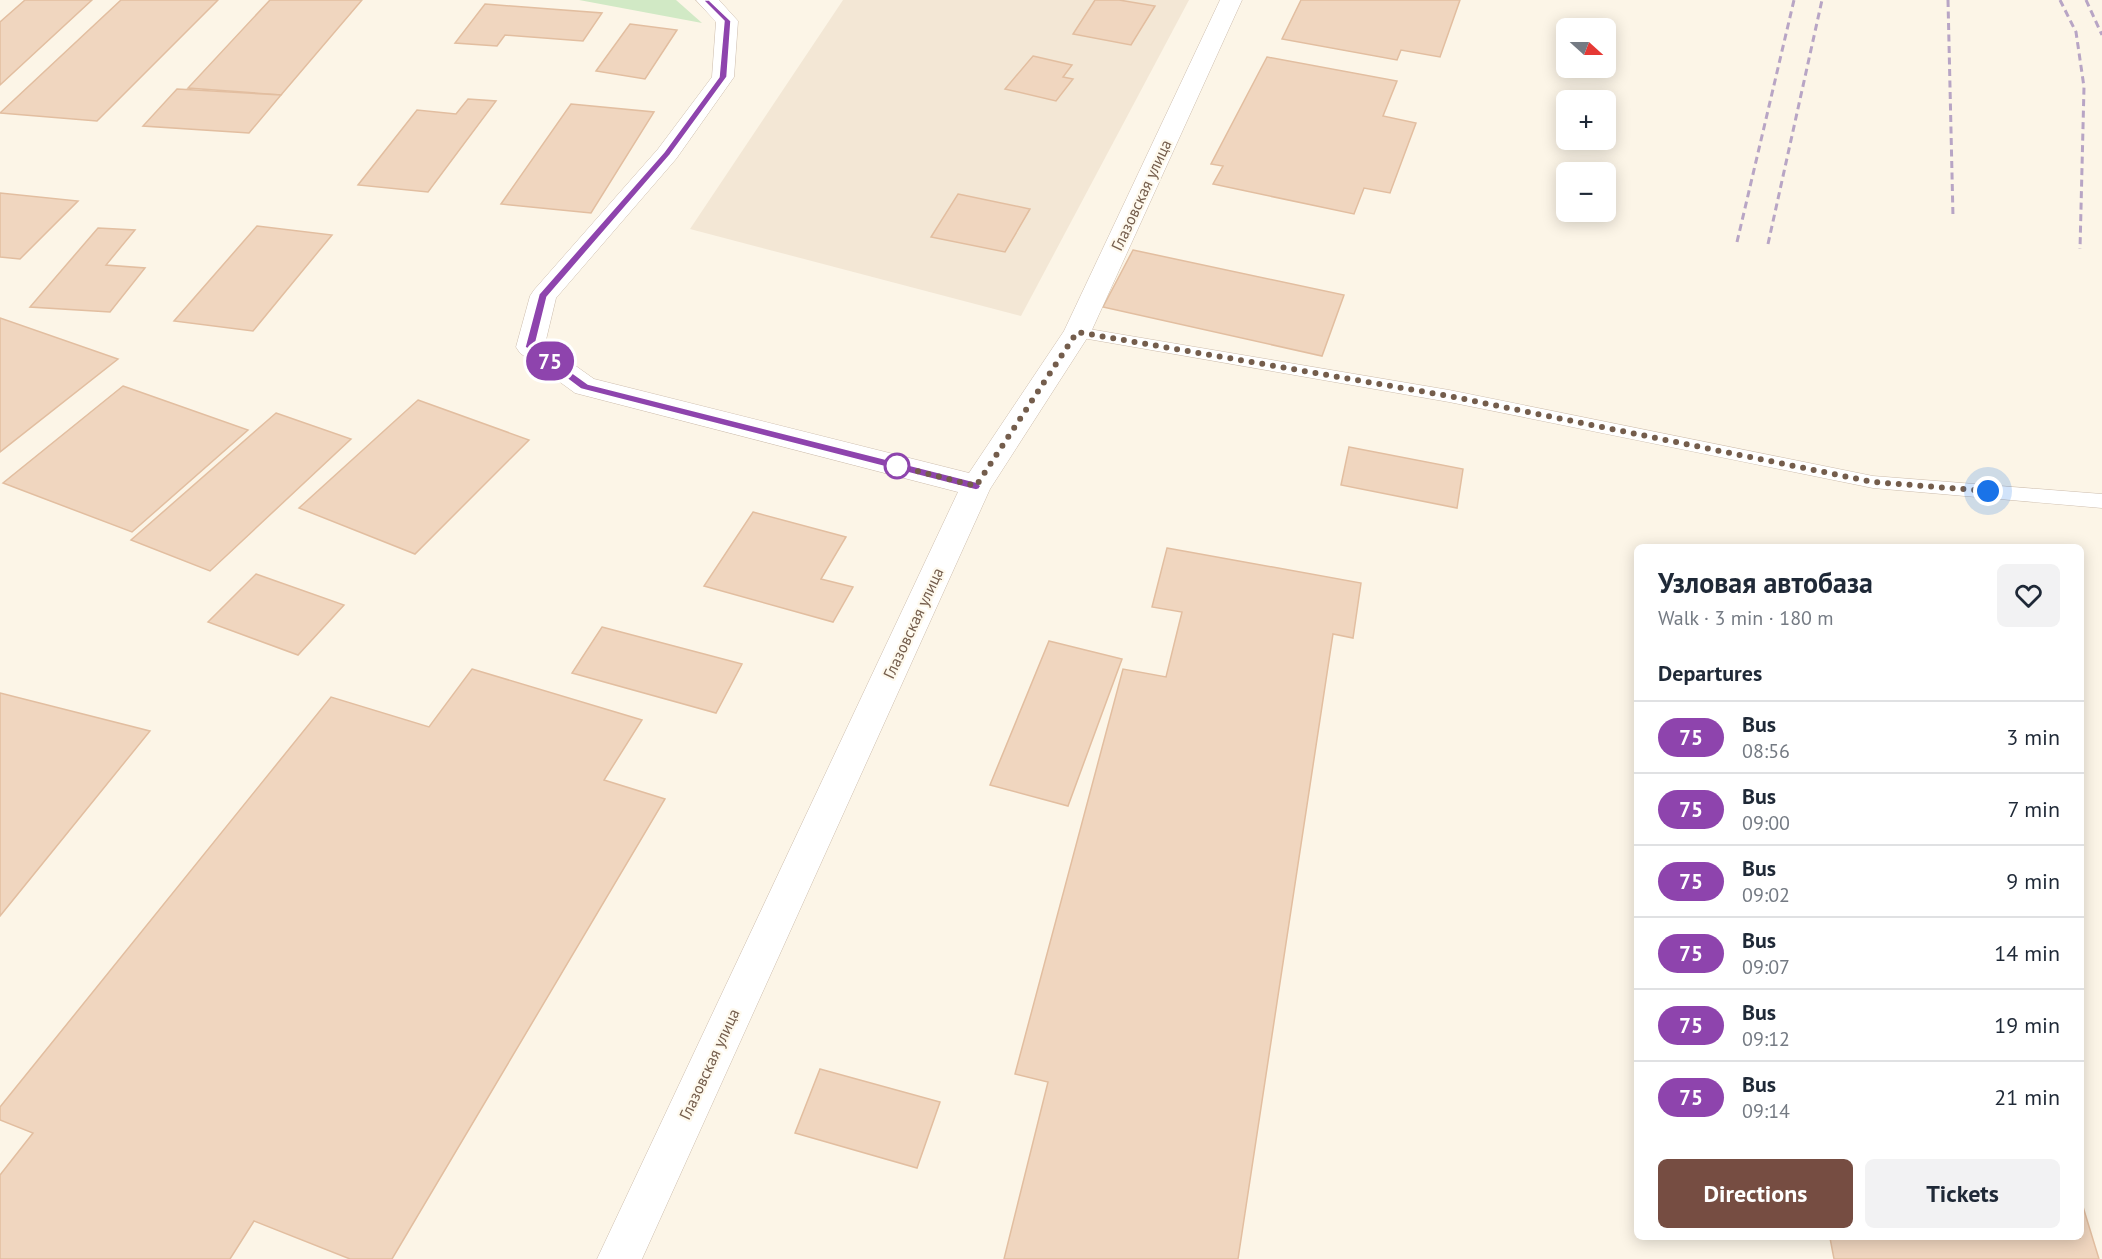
<!DOCTYPE html>
<html lang="en">
<head>
<meta charset="utf-8">
<style>
	body { margin:0; font-family:"PT Sans",sans-serif; background:#f2f2f3; color:#1f2937; height:100vh; display:flex; flex-direction:column; font-size:22px; white-space:nowrap }
	* { box-sizing:border-box; margin:0 }
	p { font-size:20px; color:#747a83 }
	.icon { flex:none; width:33px; height:33px; fill:none; stroke:currentColor; stroke-width:2; stroke-linecap:round; stroke-linejoin:round }
	.map { position:relative; flex:1; overflow:hidden }
	.side { position:absolute; left:1634px; top:544px; width:450px; height:696px; display:flex; flex-direction:column; background:#fff; border-radius:9px; box-shadow:0 3px 15px #0003 }
	.side>* { flex:none }
	.badge { padding:0 12px; border-radius:20px; font-size:21px; line-height:39px }
	.needle { width:39px; rotate:111deg }
	.fabs { position:absolute; left:1556px; top:18px; display:grid; gap:12px }
	.fabs a { display:grid; place-items:center; width:60px; height:60px; border-radius:9px; background:#fff; box-shadow:0 3px 15px #0003; font-size:30px }
	.you { position:absolute; width:30px; height:30px; margin:-15px; border:4px solid #fff; border-radius:50%; background:#1a73e8; box-shadow:0 0 0 9px #1a73e833 }
	.map>.badge { position:absolute; translate:-50% -50%; box-shadow:0 0 0 3px #fff }
	h2 { padding:0 24px; font-size:22px; line-height:54px }
	.round { display:grid; place-items:center; flex:none; width:63px; height:63px; border-radius:9px; background:#f2f2f3 }
	.head { display:flex; align-items:center; justify-content:space-between; height:102px; padding:0 24px }
	h1 { font-size:28px; font-weight:700; line-height:45px }
	.action { display:flex; gap:12px; margin-top:auto; padding:12px 24px }
	.action a { flex:1; height:69px; border-radius:9px; background:#764d42; color:#fff; font-size:24px; font-weight:700; line-height:69px; text-align:center }
	.action a+a { background:#f2f2f3; color:#1f2937 }
	ul { padding:0; list-style:none }
	li { display:flex; align-items:center; gap:18px; height:72px; padding:0 24px; border-top:2px solid #e0e1e3 }
	li div { flex:1 }
	li b { display:block; font-size:22px }
	li em { font-style:normal }
	li .badge { min-width:66px; font-weight:700; text-align:center }
	.map>svg:first-child { display:block }
</style>
</head>
<body>
<div class="map">
<svg width="2102" height="1259" viewBox="0 0 2102 1259">
	<rect width="100%" height="100%" fill="#fcf5e7"/>
	<path fill="#f3e7d5" d="M843,0H1189L1021,316L690,229Z"/>
	<path fill="#d1e9c5" d="M579,0H676L702,23Z"/>
	<g fill="#f0d6bf" stroke="#e2bea0" stroke-width="1.5">
		<path d="M25,0H92L0,85V22Z"/>
		<path d="M121,0H218L97,121L0,113Z"/>
		<path d="M270,0H362L281,95L188,88Z"/>
		<path d="M1095,0H1119L1155,6L1131,45L1073,34Z"/>
		<path d="M1301,0H1460L1440,57L1401,50L1397,60L1282,39Z"/>
		<path d="M485,4L602,13L583,41L505,35L497,46L455,43Z"/>
		<path d="M630,24L677,30L645,79L596,71Z"/>
		<path d="M1033,56L1072,65L1063,77L1073,79L1056,101L1005,89Z"/>
		<path d="M1267,57L1397,81L1383,116L1416,123L1390,193L1364,188L1354,214L1213,184L1223,166L1211,164Z"/>
		<path d="M177,89L281,95L249,133L143,126Z"/>
		<path d="M468,99L496,101L428,192L358,185L417,110L456,114Z"/>
		<path d="M571,104L654,112L591,213L501,204Z"/>
		<path d="M0,193L78,201L20,259L0,257Z"/>
		<path d="M958,194L1030,209L1005,252L931,237Z"/>
		<path d="M257,226L332,235L253,331L174,321Z"/>
		<path d="M98,228L135,230L106,265L145,268L110,312L30,307Z"/>
		<path d="M1133,250L1344,295L1322,356L1103,307Z"/>
		<path d="M0,318L118,359L0,452Z"/>
		<path d="M123,386L248,430L132,532L3,483Z"/>
		<path d="M418,400L529,440L415,554L299,508Z"/>
		<path d="M276,413L351,439L210,571L131,540Z"/>
		<path d="M1349,447L1463,469L1457,508L1341,485Z"/>
		<path d="M753,512L846,537L821,579L853,587L833,622L704,586Z"/>
		<path d="M1167,548L1361,583L1353,638L1333,634L1238,1259H1004L1048,1082L1015,1074L1123,669L1166,677L1182,612L1152,607Z"/>
		<path d="M256,574L344,605L298,655L208,622Z"/>
		<path d="M602,627L742,664L716,713L572,673Z"/>
		<path d="M1049,641L1122,659L1068,806L990,785Z"/>
		<path d="M472,669L642,720L604,780L665,799L392,1259H350L254,1221L230,1259H0V1175L33,1133L0,1120V1107L331,697L429,727Z"/>
		<path d="M0,693L150,731L0,916Z"/>
		<path d="M820,1069L940,1102L917,1168L795,1133Z"/>
		<path d="M2080,1197L2099,1259H1834L1830,1238H2080Z"/>
	</g>
	<g fill="none" stroke-linecap="round" stroke-linejoin="round">
		<g stroke="#cdbdad" stroke-width="1">
			<path id="lane" d="M1077,327L1449,390L1873,476L2102,494V508L1873,488L1449,402L1071,336L1069,332L1071,328Z"/>
		</g>
		<g stroke="#cdbdad" stroke-width="1">
			<path id="street" d="M696,0H719L738,21L734,77L676,159L556,298L545,344L594,379L969,473L1064,331L1220,0H1242L1091,332L990,489L642,1259H597L958,492L575,393L520,353L516,347L530,296L534,290L658,149L712,77L716,22Z"/>
		</g>
		<use href="#lane" fill="#fff" fill-rule="evenodd"/>
		<use href="#street" fill="#fff" fill-rule="evenodd"/>
		<g stroke="#b8a5c5" stroke-width="3" stroke-dasharray="7 4.5" stroke-linecap="butt">
			<path d="M1948,0L1953,217"/>
			<path d="M2060,0L2076,32L2084,87L2080,249"/>
			<path d="M2086,0L2102,35"/>
			<path d="M1737,242L1794,0"/>
			<path d="M1768,244L1822,0"/>
		</g>
	</g>
	<path fill="#8e44ad" stroke="#fff" stroke-width="1.5" d="M703,0H709L731,21L727,77L670,155L547,297L535,346L588,384L976,482L981,486L979,489L976,490L581,389L525,347L539,294L664,152L719,77L724,21Z"/>
	<g fill="none" stroke-linecap="round" stroke-linejoin="round">
		<path stroke="#745d4c" stroke-width="6" stroke-dasharray="0 10.8" d="M897,466L976,486L1077,332L1449,396L1873,482L1988,491"/>
	</g>
	<circle fill="#fff" stroke="#8e44ad" stroke-width="3" cx="897" cy="466" r="12"/>
	<g text-anchor="middle" dominant-baseline="central" stroke-width="4.5" stroke-linejoin="round" paint-order="stroke">
		<g font-size="16" fill="#745d4c" stroke="#fef9ed">
			<text transform="translate(1141 195) rotate(-65)">Глазовская улица</text>
			<text transform="translate(913 623) rotate(-65)">Глазовская улица</text>
			<text transform="translate(709 1064) rotate(-65)">Глазовская улица</text>
		</g>
	</g>
</svg>
<div class="fabs">
<a><svg class="needle" viewBox="-14 -14 28 28"><path d="M0-13l5 13h-10z" fill="#e53935"/><path d="M0 13l5-13h-10z" fill="#747a83"/></svg></a>
<a>+</a>
<a>−</a>
</div>
<div class="you" style="left:1988px;top:491px"></div>
<b class="badge" style="left:550px;top:361px;background:#8e44ad;color:#fff">75</b>
<section class="side">
<div class="head"><div><h1>Узловая автобаза</h1><p>Walk · 3 min · 180 m</p></div><a class="round"><svg class="icon" aria-label="heart" viewBox="0 0 24 24"><path d="M12 20l-8-8c-3-5 5-10 8-4 3-6 11-1 8 4z"/></svg></a></div>
<h2>Departures</h2>
<ul>
<li><span class="badge" style="background:#8e44ad;color:#fff">75</span><div><b>Bus</b><p>08:56</p></div><em>3 min</em></li>
<li><span class="badge" style="background:#8e44ad;color:#fff">75</span><div><b>Bus</b><p>09:00</p></div><em>7 min</em></li>
<li><span class="badge" style="background:#8e44ad;color:#fff">75</span><div><b>Bus</b><p>09:02</p></div><em>9 min</em></li>
<li><span class="badge" style="background:#8e44ad;color:#fff">75</span><div><b>Bus</b><p>09:07</p></div><em>14 min</em></li>
<li><span class="badge" style="background:#8e44ad;color:#fff">75</span><div><b>Bus</b><p>09:12</p></div><em>19 min</em></li>
<li><span class="badge" style="background:#8e44ad;color:#fff">75</span><div><b>Bus</b><p>09:14</p></div><em>21 min</em></li>
</ul>
<div class="action"><a>Directions</a><a>Tickets</a></div>
</section>
</div>
</body>
</html>
